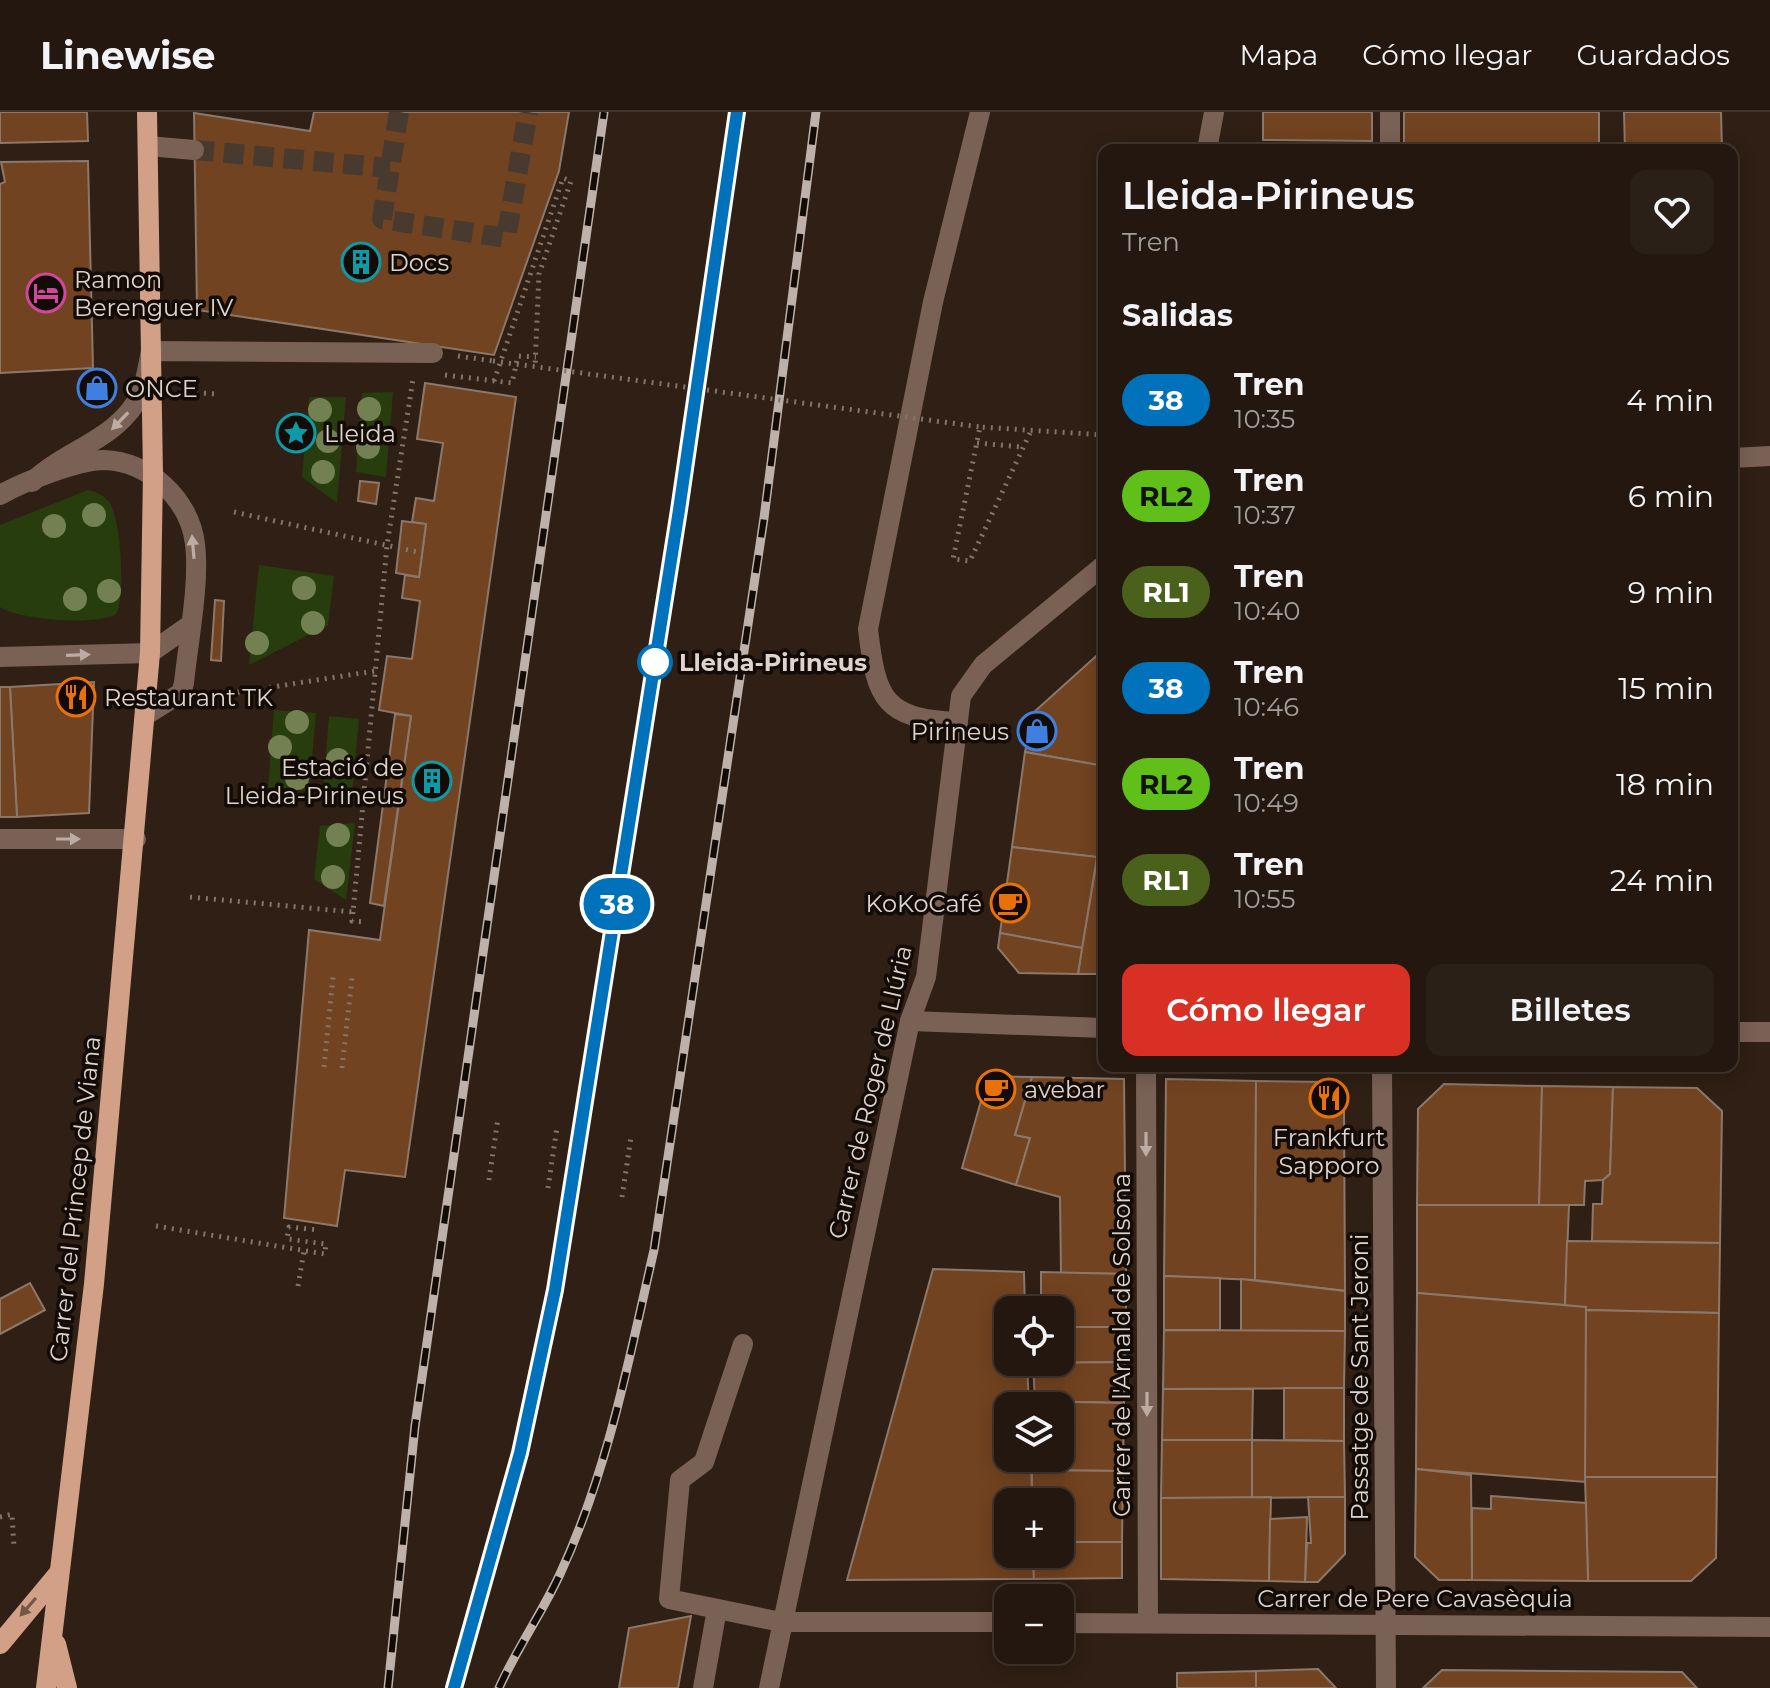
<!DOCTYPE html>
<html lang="es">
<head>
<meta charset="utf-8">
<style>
	body { margin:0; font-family:Montserrat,sans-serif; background:#2b2018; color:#f1f3f6; height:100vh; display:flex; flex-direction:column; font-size:30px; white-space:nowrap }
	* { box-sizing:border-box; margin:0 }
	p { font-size:26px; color:#a39f9e }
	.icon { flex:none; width:44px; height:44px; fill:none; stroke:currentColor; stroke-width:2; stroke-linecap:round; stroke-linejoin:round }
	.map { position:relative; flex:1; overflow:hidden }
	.drawer { position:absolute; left:1098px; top:32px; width:640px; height:928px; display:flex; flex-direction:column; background:#23170f; border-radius:16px; box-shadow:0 4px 20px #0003,0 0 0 2px #40362f }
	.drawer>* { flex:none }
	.badge { padding:0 16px; border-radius:26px; font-size:28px; line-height:52px }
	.tools { position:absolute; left:994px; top:1184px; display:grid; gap:16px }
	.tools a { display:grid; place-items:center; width:80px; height:80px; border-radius:16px; background:#23170f; box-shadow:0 4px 20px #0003,0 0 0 2px #40362f; font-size:40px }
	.map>.badge { position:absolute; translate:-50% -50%; box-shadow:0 0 0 4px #fff }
	h2 { padding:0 24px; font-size:30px; line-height:72px }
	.round { display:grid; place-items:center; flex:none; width:84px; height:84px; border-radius:16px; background:#2b2018 }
	.headline { display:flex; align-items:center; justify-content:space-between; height:136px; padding:0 24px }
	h1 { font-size:38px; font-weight:600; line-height:60px }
	.button { display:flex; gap:16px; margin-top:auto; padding:16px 24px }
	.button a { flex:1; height:92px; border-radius:16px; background:#d93025; color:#fff; font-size:32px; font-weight:600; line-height:92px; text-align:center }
	.button a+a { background:#2b2018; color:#f1f3f6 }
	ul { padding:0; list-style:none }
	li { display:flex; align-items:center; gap:24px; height:96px; padding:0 24px }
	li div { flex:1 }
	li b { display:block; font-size:30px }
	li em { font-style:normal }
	li .badge { min-width:88px; font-weight:700; text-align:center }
	header { display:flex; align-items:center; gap:48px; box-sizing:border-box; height:112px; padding:0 40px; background:#23170f; border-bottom:2px solid #40362f }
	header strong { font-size:38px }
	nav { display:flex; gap:44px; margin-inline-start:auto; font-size:28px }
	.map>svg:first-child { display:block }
</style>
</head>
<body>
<header>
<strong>Linewise</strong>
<nav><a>Mapa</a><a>Cómo llegar</a><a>Guardados</a></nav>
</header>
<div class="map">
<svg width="1770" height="1576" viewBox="0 0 1770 1576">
	<rect width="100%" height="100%" fill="#2f1f14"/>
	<g fill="#283d0d">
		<path d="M393,280L386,365L356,360L362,281Z"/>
		<path d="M309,285H346L337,391L302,365Z"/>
		<path d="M88,378C96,380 104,383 109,390C121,405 126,486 116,502C98,514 18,508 0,495V413Z"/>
		<path d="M259,453L334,464L328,513L249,553Z"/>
		<path d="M274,598L316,601L309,679L268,676Z"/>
		<path d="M329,604L359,607L352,682L323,679Z"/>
		<path d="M355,711L346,788L314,767L320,714Z"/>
	</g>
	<g fill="#724320" stroke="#8c786b" stroke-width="2">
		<path d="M0,0H87L88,29L0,31Z"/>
		<path d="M314,0H569L559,59L494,243L197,198L194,1L310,19Z"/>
		<path d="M1263,0H1372V29L1263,28Z"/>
		<rect x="1404" y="0" width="195" height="38"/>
		<path d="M1624,0H1721L1722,38H1625Z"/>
		<path d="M88,49L93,256L0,261V72L5,70L1,50Z"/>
		<path d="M425,271L516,285L405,1065L345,1058L337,1114L284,1106L309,818L380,828L411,604L379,598L387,544L412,547L420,489L402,486L405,463L419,465L426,412L412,410L416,386L434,389L443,331L417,327Z"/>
		<path d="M360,369L379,371L376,392L358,389Z"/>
		<path d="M402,409L426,412L419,465L396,461Z"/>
		<path d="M215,488L224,489L221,549L211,548Z"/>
		<path d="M1104,537V654L1025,640L1033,601Z"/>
		<path d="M94,570L89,701L17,705L10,575Z"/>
		<path d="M0,575H10L17,705H0Z"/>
		<path d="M395,602L411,604L384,794L370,791Z"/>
		<path d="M1025,640L1104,654V706L1097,745L1012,735Z"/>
		<path d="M1104,706V862H1078L1082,836Z"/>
		<path d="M1012,735L1097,745L1082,836L1000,821Z"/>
		<path d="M1000,821L1082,836L1078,862L1019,861L998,836Z"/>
		<path d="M988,964L1032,965L1015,1023L1030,1026L1016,1073L962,1056Z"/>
		<path d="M1032,965L1124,967L1126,1162L1061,1161L1060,1085L1016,1073L1030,1026L1015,1023Z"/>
		<path d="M1166,967L1256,969L1255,1168L1164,1164Z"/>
		<path d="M1256,969L1329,970L1344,993L1345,1179L1255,1168Z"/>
		<path d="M1444,972L1542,974L1540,1094L1417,1093L1418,997Z"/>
		<path d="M1542,974L1613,975L1610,1062L1603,1068L1585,1069L1584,1093H1539Z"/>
		<path d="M1613,975L1697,976L1722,999L1720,1131L1592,1129L1593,1092H1602L1603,1068L1610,1062Z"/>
		<path d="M1417,1093H1569L1565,1193L1417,1181Z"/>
		<path d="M1567,1129L1720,1131L1719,1201L1586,1198L1565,1193Z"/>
		<path d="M933,1157L1024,1160L1025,1198H1008V1250H1027L1029,1294H1008V1346H1031L1032,1390H1008V1442H1033L1034,1467L847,1468Z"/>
		<path d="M1041,1160L1126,1162V1215H1060V1198H1041Z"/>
		<path d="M1164,1164L1220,1166V1218H1164Z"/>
		<path d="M1241,1167L1345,1179V1219H1241Z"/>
		<path d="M30,1171L45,1198L0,1222V1187Z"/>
		<path d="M1417,1181L1586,1195V1370L1416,1357Z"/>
		<path d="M1586,1198L1719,1201L1717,1365H1585Z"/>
		<path d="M1062,1215H1126L1125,1250L1048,1251L1060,1250Z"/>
		<path d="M1164,1218L1345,1219L1344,1276L1163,1277Z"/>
		<path d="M1125,1250L1124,1291L1035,1289L1033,1251Z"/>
		<path d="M1284,1276H1344V1329L1284,1328Z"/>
		<path d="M1163,1277H1253L1252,1328H1162Z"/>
		<path d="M1029,1289L1124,1291L1123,1359L1032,1358L1031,1346H1060V1294H1029Z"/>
		<path d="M1162,1328H1252V1386H1161Z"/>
		<path d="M1252,1328L1344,1329L1345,1385L1252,1386Z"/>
		<path d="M1416,1357L1471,1363L1472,1468H1439L1415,1445Z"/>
		<path d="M1032,1358L1123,1359L1122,1430H1060V1390H1032Z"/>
		<path d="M1585,1365H1717L1716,1446L1691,1469H1588Z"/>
		<path d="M1491,1384L1586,1391L1588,1469L1472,1468V1396L1491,1397Z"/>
		<path d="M1271,1385L1269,1469L1161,1467V1386Z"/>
		<path d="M1308,1385H1345V1442L1318,1470H1305L1307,1431H1311Z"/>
		<path d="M1307,1405L1305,1470L1269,1469L1270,1407Z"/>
		<path d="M1060,1430H1122V1466L1034,1467L1033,1442H1060Z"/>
		<path d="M691,1504L678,1576H619L629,1516Z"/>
		<path d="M1318,1557L1336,1576H1256V1559Z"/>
		<path d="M1442,1558L1682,1560L1697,1576H1423Z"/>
		<path d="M1256,1559V1576H1177V1561Z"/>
	</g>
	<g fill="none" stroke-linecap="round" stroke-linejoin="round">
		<g stroke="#493a30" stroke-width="20" stroke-dasharray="20 10" stroke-linecap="butt">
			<path d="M399,0L382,107L506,126L528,0"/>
			<path d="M194,38L390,56"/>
		</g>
		<g stroke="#82756c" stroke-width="5" stroke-dasharray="2 6" stroke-linecap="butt">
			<path d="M458,244L493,249"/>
			<path d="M445,263L512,271L518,244L536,245"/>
			<path d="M494,269L563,66L571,69L539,162L535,255"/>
			<path d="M180,280L219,282"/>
			<path d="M1030,321L970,449L953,447L980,315L1104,323"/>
			<path d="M977,331L1023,335"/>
			<path d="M234,400L422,441"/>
			<path d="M214,584L375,559"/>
			<path d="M190,785L353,800L387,433L413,267"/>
			<path d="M353,800L352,809L366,810"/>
			<path d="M324,955L333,865"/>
			<path d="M342,956L352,866"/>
			<path d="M489,1068L498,1006"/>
			<path d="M548,1076L557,1015"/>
			<path d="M622,1085L631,1025"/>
			<path d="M156,1114L325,1142L326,1132L287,1127L289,1115L318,1118"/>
			<path d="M298,1174L304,1139"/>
			<path d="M0,1405L12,1402L14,1435"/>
		</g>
		<g stroke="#7a6156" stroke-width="20">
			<path d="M1390,0V38"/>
			<path d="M148,34L194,38"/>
			<path d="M1207,38L1214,0"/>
			<path d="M1732,346L1770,344"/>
			<path d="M32,370C66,337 120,327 141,281C146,269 148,253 151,239L433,241"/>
			<path d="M0,383C23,370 78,348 104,348C148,349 190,387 195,432C200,470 188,531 184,571L181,581L146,603"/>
			<path d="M0,545L150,541L190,513"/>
			<path d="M958,610C884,607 876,587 868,517L933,190L980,0"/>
			<path d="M0,727H136"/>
			<path d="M910,909L1104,916"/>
			<path d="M1732,920H1770"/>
			<path d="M1146,954L1148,1511"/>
			<path d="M1382,954L1386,1576"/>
			<path d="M743,1232L704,1350L680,1368L669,1487L781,1510H1008"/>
			<path d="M1060,1511L1770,1515"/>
			<path d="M703,1576L717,1497"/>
			<path d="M769,1576L910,909L926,865L961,584L983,553L1104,453"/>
		</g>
		<g stroke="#d1a087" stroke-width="20">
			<path d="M0,1532L59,1461"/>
			<path d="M56,1532L67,1576"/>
			<path d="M46,1576L94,1172L150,541L153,362L147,0"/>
		</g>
		<g stroke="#bdb1a9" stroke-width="9">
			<g id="rail">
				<path d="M388,1576L415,1314L604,0"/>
				<path d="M454,1576L520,1341L555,1178L679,398L737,0"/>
				<path d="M499,1576C517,1536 542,1501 560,1462C608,1359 629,1247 654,1138L764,406L816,0"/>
			</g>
		</g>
		<use href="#rail" stroke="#120b06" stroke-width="6" stroke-dasharray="18" stroke-linecap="butt"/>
		<path stroke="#82756c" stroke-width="5" stroke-dasharray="2 6" stroke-linecap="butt" d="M493,249L980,315"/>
	</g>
	<g fill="#738152">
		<circle cx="369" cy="297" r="12"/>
		<circle cx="320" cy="298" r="12"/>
		<circle cx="328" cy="329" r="12"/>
		<circle cx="368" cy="335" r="12"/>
		<circle cx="323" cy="360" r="12"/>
		<circle cx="94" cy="403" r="12"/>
		<circle cx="54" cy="414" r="12"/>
		<circle cx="304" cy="476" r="12"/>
		<circle cx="109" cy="479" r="12"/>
		<circle cx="75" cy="487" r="12"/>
		<circle cx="313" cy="511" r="12"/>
		<circle cx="257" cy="531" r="12"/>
		<circle cx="297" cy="610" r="12"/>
		<circle cx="280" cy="635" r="12"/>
		<circle cx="338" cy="648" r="12"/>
		<circle cx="297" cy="666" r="12"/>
		<circle cx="338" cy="723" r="12"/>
		<circle cx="333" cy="765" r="12"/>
	</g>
	<defs><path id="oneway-solid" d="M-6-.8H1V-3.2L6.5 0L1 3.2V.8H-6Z" transform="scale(2)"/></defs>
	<g fill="#bcaca3">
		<use href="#oneway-solid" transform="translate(120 309) rotate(134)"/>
		<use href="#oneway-solid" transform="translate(193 435) rotate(-95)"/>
		<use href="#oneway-solid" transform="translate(78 543) rotate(-2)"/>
		<use href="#oneway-solid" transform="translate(68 727)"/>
		<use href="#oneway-solid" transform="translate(1146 1032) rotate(90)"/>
		<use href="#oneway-solid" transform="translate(1147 1292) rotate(90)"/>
	</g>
	<use fill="#725646" href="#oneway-solid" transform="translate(28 1495) rotate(131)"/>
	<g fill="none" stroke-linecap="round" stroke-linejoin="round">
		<g stroke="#fff" stroke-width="18">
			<path id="line" d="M454,1576L520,1341L555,1178L679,398L737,0"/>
		</g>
		<use href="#line" stroke="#0072bc" stroke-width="12"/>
	</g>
	<defs>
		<g id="building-ring" transform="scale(2)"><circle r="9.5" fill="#120b06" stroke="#0f9aa8" stroke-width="1.5"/><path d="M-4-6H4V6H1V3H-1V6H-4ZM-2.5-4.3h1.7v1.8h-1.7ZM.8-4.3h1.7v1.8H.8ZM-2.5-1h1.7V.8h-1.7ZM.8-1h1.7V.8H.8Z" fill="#0f9aa8"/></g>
		<g id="hotel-ring" transform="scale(2)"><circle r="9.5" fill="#120b06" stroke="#d1479c" stroke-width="1.5"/><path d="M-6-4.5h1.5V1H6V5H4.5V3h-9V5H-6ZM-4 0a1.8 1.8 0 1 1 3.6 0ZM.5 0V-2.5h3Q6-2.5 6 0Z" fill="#d1479c"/></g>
		<g id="shop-ring" transform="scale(2)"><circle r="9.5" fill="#120b06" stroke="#3f7fe0" stroke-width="1.5"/><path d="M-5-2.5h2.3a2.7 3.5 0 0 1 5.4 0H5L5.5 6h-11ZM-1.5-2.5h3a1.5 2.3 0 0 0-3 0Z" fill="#3f7fe0"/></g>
		<g id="sight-ring" transform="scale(2)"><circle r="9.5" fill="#120b06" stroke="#0f9aa8" stroke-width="1.5"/><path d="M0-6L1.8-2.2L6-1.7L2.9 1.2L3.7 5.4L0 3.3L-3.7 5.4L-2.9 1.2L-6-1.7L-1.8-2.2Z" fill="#0f9aa8"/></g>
		<g id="restaurant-ring" transform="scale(2)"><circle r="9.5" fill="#120b06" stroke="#e8710a" stroke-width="1.5"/><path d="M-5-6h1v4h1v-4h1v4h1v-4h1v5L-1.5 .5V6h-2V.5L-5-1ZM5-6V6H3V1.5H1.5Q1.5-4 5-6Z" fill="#e8710a"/></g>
		<g id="cafe-ring" transform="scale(2)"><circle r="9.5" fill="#120b06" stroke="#e8710a" stroke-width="1.5"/><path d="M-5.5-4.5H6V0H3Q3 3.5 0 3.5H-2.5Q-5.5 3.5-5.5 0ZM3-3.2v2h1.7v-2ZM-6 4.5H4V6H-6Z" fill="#e8710a"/></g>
	</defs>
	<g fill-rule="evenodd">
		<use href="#building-ring" x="361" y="150"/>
		<use href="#hotel-ring" x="46" y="181"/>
		<use href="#shop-ring" x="97" y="276"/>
		<use href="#sight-ring" x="296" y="321"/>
		<use href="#restaurant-ring" x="76" y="585"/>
		<use href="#shop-ring" x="1037" y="619"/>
		<use href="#building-ring" x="432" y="669"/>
		<use href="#cafe-ring" x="1010" y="791"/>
		<use href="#cafe-ring" x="996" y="977"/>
		<use href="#restaurant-ring" x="1329" y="986"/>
	</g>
	<circle fill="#fff" stroke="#0072bc" stroke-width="4" cx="655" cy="550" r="16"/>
	<g text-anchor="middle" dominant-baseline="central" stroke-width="7" stroke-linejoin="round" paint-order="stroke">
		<g font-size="24" fill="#dfd4cd" stroke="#120b06" text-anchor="start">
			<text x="389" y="150">Docs</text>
			<text x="74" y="167">Ramon<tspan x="74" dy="28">Berenguer IV</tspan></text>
			<text x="125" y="276">ONCE</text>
			<text x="324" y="321">Lleida</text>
			<text x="104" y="585">Restaurant TK</text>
			<text x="1009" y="619" text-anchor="end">Pirineus</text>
			<text x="404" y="655" text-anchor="end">Estació de<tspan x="404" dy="28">Lleida-Pirineus</tspan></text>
			<text x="982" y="791" text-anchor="end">KoKoCafé</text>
			<text x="1024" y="977">avebar</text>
			<text x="1329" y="1025" text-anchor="middle">Frankfurt<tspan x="1329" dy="28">Sapporo</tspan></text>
		</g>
		<g font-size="24" font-weight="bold" fill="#dfd4cd" stroke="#120b06" text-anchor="start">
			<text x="679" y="550">Lleida-Pirineus</text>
		</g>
		<g font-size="24" fill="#dfd4cd" stroke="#120b06">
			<text transform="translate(870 980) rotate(-77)">Carrer de Roger de Llúria</text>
			<text transform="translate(75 1087) rotate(-84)">Carrer del Princep de Viana</text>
			<text transform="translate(1121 1233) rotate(-90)">Carrer de l'Arnald de Solsona</text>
			<text transform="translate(1359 1265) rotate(-90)">Passatge de Sant Jeroni</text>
			<text x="1415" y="1486">Carrer de Pere Cavasèquia</text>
		</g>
	</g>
</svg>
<div class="tools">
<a><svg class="icon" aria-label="locate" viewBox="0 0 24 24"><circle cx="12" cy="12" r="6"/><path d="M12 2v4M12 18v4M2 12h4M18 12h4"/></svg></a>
<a><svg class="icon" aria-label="layers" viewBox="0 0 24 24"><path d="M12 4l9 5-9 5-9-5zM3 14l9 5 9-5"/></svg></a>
<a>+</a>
<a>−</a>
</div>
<b class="badge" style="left:617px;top:792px;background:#0072bc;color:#fff">38</b>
<section class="drawer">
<div class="headline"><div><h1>Lleida-Pirineus</h1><p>Tren</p></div><a class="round"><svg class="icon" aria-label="heart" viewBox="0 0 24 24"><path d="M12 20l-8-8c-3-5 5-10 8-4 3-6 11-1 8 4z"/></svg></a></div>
<h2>Salidas</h2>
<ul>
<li><span class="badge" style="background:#0072bc;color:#fff">38</span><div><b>Tren</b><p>10:35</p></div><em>4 min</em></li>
<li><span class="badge" style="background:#61bf1a;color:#111">RL2</span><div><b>Tren</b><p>10:37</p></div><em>6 min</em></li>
<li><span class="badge" style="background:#4a611c;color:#fff">RL1</span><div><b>Tren</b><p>10:40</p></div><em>9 min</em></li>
<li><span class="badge" style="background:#0072bc;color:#fff">38</span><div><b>Tren</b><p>10:46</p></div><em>15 min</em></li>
<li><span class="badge" style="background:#61bf1a;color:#111">RL2</span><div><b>Tren</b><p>10:49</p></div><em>18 min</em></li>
<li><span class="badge" style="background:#4a611c;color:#fff">RL1</span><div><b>Tren</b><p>10:55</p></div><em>24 min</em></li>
</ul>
<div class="button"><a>Cómo llegar</a><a>Billetes</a></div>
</section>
</div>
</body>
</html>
